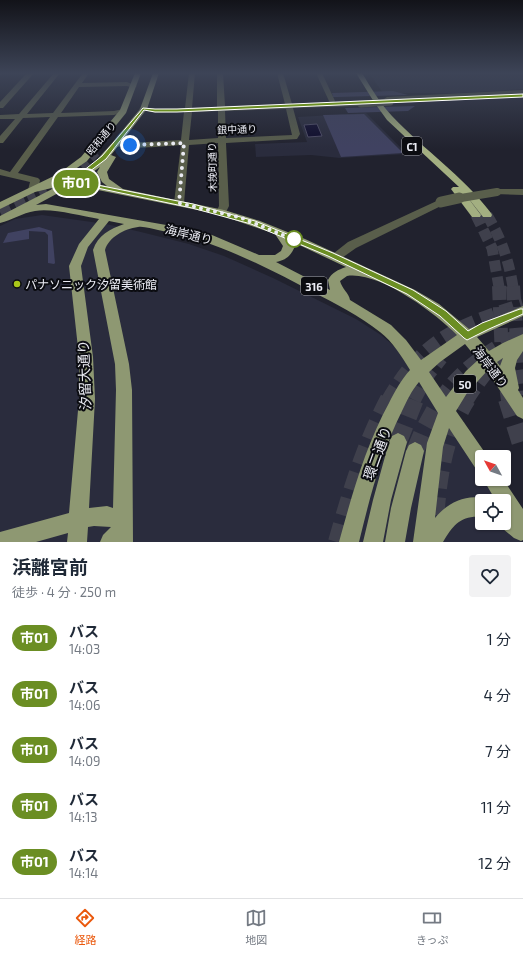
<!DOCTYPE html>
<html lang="ja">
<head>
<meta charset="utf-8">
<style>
	body { margin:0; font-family:"Exo 2","Noto Sans JP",sans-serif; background:#f2f2f3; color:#1f2937; height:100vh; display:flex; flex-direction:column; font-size:15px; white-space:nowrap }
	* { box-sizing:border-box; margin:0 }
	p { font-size:13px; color:#747a83 }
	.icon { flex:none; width:22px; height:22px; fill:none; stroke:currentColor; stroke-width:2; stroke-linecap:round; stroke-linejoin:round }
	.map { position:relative; height:542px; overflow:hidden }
	.side { display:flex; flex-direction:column; background:#fff; flex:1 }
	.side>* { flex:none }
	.badge { padding:0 8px; border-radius:13px; font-size:14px; line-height:26px }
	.needle { width:26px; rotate:310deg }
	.fabs { position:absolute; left:475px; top:450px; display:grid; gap:8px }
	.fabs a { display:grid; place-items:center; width:36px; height:36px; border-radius:4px; background:#fff; box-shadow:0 1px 3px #0004; font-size:20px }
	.you { position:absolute; width:20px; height:20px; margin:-10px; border:3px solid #fff; border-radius:50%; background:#1a73e8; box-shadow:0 0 0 6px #1a73e833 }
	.map>.badge { position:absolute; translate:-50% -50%; box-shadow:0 0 0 2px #fff }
	.round { display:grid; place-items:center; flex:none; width:42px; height:42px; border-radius:4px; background:#f2f2f3 }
	.summary { display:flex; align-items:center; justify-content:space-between; height:68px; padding:0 12px }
	h1 { font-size:19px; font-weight:700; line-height:30px }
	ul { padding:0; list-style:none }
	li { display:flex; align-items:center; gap:12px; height:56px; padding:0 12px }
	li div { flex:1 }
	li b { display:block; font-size:15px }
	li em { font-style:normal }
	li .badge { min-width:44px; font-weight:700; text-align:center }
	.menu { display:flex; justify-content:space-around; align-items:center; height:56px; border-top:1px solid #e0e1e3; background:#fff; font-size:11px; color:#747a83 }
	.menu a { display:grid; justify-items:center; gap:2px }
	.menu .active { color:#ea580c }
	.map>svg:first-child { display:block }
</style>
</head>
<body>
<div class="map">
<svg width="523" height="542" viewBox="0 0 523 542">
	<rect width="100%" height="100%" fill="#21222e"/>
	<g fill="#2a2c3d">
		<path d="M369,73H517L523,77V89L458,93H383Z"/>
		<path d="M366,113L407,154L340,158L311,155L256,157L255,144L307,142L298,117Z"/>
		<path d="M42,215L106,224L141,232L189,244L224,256L273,278L356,319L381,335L395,347L482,474V479H485L500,501H482V523H504L523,536V542H0V226L15,219Z"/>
	</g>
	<g fill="#404261">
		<path d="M393,91L408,95L337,97H333L332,93Z"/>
		<path d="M415,106L408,111L348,113L345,108Z"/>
		<path d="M364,114L403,153L341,157L323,115Z"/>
		<path d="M39,227L52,231L55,263L54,264L48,263V235L45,232L29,231V239L3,243L8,233Z"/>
	</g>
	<path fill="#0c092a" stroke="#4f4d66" d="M317,124L322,136L308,137L304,125Z"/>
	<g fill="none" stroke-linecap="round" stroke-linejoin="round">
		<path stroke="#3f404c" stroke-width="8" stroke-dasharray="8 4.5" stroke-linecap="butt" d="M28,199C55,186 79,172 99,150"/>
		<path stroke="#3f404c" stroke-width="11" stroke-dasharray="11 5.5" stroke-linecap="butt" d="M0,212L30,198"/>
		<g stroke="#3f404c" stroke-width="14" stroke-dasharray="14 7" stroke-linecap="butt">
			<path d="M388,400C423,339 459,325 523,305"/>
			<path d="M414,400L426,377L441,358"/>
			<path d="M440,400C459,370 488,351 518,335"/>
			<path d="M467,400C482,376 500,354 523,337"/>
		</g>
		<g stroke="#3f404c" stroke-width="18" stroke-dasharray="18 9" stroke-linecap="butt">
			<path d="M398,442L415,399"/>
			<path d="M415,451L423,432L441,399"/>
			<path d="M337,542C351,492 365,445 389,399"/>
			<path d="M434,542C436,493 440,441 467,399"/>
		</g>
		<g stroke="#3f404c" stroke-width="11" stroke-dasharray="11 5.5" stroke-linecap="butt">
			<path d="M476,215L492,248L499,287"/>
			<path d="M487,215C501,238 509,261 513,287"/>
		</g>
		<g stroke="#3f404c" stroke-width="14" stroke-dasharray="14 7" stroke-linecap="butt">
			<path d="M499,286L502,358L508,400"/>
			<path d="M513,286L519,366L523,395"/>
		</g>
		<path stroke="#3f404c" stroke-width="18" stroke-dasharray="18 9" stroke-linecap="butt" d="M507,399L523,450"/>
		<g fill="#595e4b" fill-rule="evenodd">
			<path d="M0,73H6L0,75Z"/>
			<path d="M27,73H34L3,108H0V102Z"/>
			<path d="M54,73H60L27,114L53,113L83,73H89L82,83L127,82L137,86L134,88L127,86L79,87L61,113L114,111L123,109L127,111L114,115L58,117L18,173L38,178L40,180L38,190L33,193L28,190L30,182L0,175V169L10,172L50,117L23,118L3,143H0V136L15,119H0V115L19,114Z"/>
			<path d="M189,73H195L192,108L217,107V73H223L225,106L285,104L277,73H283L292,104L331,103L329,101L316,73H322L335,101L333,103L361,102L365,104L361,106L293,108L300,134L297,139L226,143L229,206L225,214L221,215L216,212L219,206L218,143L189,145L184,203L179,206L174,203L181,145C168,146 119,151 112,144L116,142L130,143L181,140L184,112L155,113L139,109L143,107L155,109L185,108ZM286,109L292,135L226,138L225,111ZM218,111V138L189,140L192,112Z"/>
			<path d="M523,90V94L387,101L384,99L387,97Z"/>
			<path d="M497,189H523V195L494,194L492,192Z"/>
			<path d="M441,199L445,200L446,202L445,204L356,248L339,260H331L329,257L348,242Z"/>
		</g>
		<g fill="#8e9872" fill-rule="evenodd">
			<path d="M135,73H141L126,113L87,161L61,179H70L94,163L113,142L140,109L153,73H159L147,109L111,155L116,157L107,172L109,179L123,189L224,210L260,221L305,239L415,290L439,304L469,329L523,306V316L477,337L489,351L503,343L523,334V351L517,360L515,368L519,388L518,390L523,398V419L517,416L487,371L467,393L456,411L488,457H482V472L476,469L449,428L443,447L435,518C448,502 469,492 489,500L482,501V517C461,515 453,525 443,542H413L427,443L438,413L419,382C411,391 407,401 402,411C381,453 370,497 359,542H339C352,495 365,447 389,403C395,391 401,380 410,370C402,357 393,342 380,332C360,316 336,304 313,292C264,266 214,240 158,230C152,229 144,226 138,227C124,229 109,237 105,250L129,364L132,390L133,542H100L103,535L111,527L94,526L88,527L87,542H67L68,533L36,542H0V532L69,513L79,399V357L69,266L79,244L99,219C80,216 53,208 35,211C22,213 12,220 0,223V216L56,187L35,192L0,209V202L58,174L81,157L120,110ZM100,167L97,172L102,182L107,186L80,181ZM73,185L217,214L275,234L283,246L281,251L275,255H259L212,235L172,226L46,204L36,205ZM109,221L124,224C110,229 98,235 93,250L115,364L116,390L113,508L107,506L89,508L95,399L93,357L81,266L88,247ZM293,242L346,267C338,270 332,272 328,280L330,290L276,262C286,260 291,256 295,246ZM347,276C379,271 435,313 457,335L421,360L406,340L391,325L350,300C349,293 342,289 340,281ZM465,344L478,360L466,371L446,397L429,372L440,362ZM503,358L500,366L497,362Z"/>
			<path d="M398,433L404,436L407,442L391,500L383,542H363L373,500L389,442L392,436Z"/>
			<path d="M415,442L421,445L424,451L411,508L405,542H385L391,508L406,451L409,445Z"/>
			<path d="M483,479H503L523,509V540L521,541L514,538L497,524L504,523V501H496Z"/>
		</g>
		<path fill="#a3af81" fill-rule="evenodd" d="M356,73H362C371,88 380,103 392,116C424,150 462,175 491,213L492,215L491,217H483L462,190L481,215L480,217H472L451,189L453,187H459L387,120L374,102Z"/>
		<path stroke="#595e4b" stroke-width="7" d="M361,104L390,102"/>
		<path stroke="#595e4b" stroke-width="8" d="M455,199L497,192"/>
		<path stroke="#595e4b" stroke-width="11" d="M441,202L459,198"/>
	</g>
	<linearGradient id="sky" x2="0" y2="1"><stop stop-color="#121319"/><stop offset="0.49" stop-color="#3d4457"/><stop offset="1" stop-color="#3d4457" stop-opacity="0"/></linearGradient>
	<rect width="523" height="149" fill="url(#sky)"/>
	<path fill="#6b8e23" stroke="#fff" d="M523,94V97L177,112H155L144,110L106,159L77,181L193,204L255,221L333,253L413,290L446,311L468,331L482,323L520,309H523V314L489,329L467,340L464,338L440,316L407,294L328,256L251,224L192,208L69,182L102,156L143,108L155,109H177Z"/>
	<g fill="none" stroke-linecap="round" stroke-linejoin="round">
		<path stroke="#eaebf3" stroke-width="4" stroke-dasharray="0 7.2" d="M130,145L184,143L179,203L242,218L300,242L294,239"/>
	</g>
	<circle fill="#fff" stroke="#6b8e23" stroke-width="2" cx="294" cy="239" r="8"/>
	<circle fill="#a9c719" stroke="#0b0c11" stroke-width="1.5" cx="17" cy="284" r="4"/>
	<g text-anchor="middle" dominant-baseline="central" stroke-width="4" stroke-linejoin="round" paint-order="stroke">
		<g font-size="10" fill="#eaebf3" stroke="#0b0c11">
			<text transform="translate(237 129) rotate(-2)">銀中通り</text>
			<text transform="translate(101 138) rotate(-50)">昭和通り</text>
			<text transform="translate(212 167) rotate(-91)">木挽町通り</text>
		</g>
		<g fill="#0b0c11" stroke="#a7a8af" stroke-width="1">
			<rect x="402" y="137" width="20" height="18" rx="3"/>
			<rect x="301" y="277" width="26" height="18" rx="3"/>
			<rect x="454" y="375" width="22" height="18" rx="3"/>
		</g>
		<g font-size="11" font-weight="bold" fill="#eaebf3">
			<text x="412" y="146">C1</text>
			<text x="314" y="286">316</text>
			<text x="465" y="384">50</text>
		</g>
		<g font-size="12" fill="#eaebf3" stroke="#0b0c11">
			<text transform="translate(189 234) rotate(14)">海岸通り</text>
			<text transform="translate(491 367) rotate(53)">海岸通り</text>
		</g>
		<g font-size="12" fill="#eaebf3" stroke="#0b0c11" text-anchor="start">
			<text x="25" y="284">パナソニック汐留美術館</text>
		</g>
		<g font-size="14" fill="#eaebf3" stroke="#0b0c11">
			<text transform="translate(84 375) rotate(-92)">汐留大通り</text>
			<text transform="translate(377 453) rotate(-70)">環二通り</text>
		</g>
	</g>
</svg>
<div class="fabs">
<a><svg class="needle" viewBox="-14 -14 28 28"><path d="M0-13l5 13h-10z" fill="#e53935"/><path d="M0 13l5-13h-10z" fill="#747a83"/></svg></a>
<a><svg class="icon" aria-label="locate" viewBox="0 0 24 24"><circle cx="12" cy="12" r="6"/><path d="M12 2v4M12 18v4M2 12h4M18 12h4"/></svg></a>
</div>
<div class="you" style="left:130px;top:145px"></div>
<b class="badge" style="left:76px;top:183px;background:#6b8e23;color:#fff">市01</b>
</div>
<section class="side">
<div class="summary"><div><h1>浜離宮前</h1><p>徒歩 · 4 分 · 250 m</p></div><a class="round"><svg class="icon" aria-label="heart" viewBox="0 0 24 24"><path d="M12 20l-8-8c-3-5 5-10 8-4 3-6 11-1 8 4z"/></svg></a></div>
<ul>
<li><span class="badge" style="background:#6b8e23;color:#fff">市01</span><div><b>バス</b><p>14:03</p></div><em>1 分</em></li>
<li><span class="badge" style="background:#6b8e23;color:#fff">市01</span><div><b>バス</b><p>14:06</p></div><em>4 分</em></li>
<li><span class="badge" style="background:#6b8e23;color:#fff">市01</span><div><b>バス</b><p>14:09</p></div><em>7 分</em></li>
<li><span class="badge" style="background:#6b8e23;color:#fff">市01</span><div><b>バス</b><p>14:13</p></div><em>11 分</em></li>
<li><span class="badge" style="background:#6b8e23;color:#fff">市01</span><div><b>バス</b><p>14:14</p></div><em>12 分</em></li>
</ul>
</section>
<nav class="menu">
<a class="active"><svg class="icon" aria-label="directions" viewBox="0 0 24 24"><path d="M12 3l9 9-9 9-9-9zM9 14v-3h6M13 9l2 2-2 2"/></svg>経路</a>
<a><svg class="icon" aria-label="map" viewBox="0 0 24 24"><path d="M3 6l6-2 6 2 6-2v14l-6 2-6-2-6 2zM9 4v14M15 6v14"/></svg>地図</a>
<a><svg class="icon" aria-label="tickets" viewBox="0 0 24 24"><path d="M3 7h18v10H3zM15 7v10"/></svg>きっぷ</a>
</nav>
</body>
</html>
